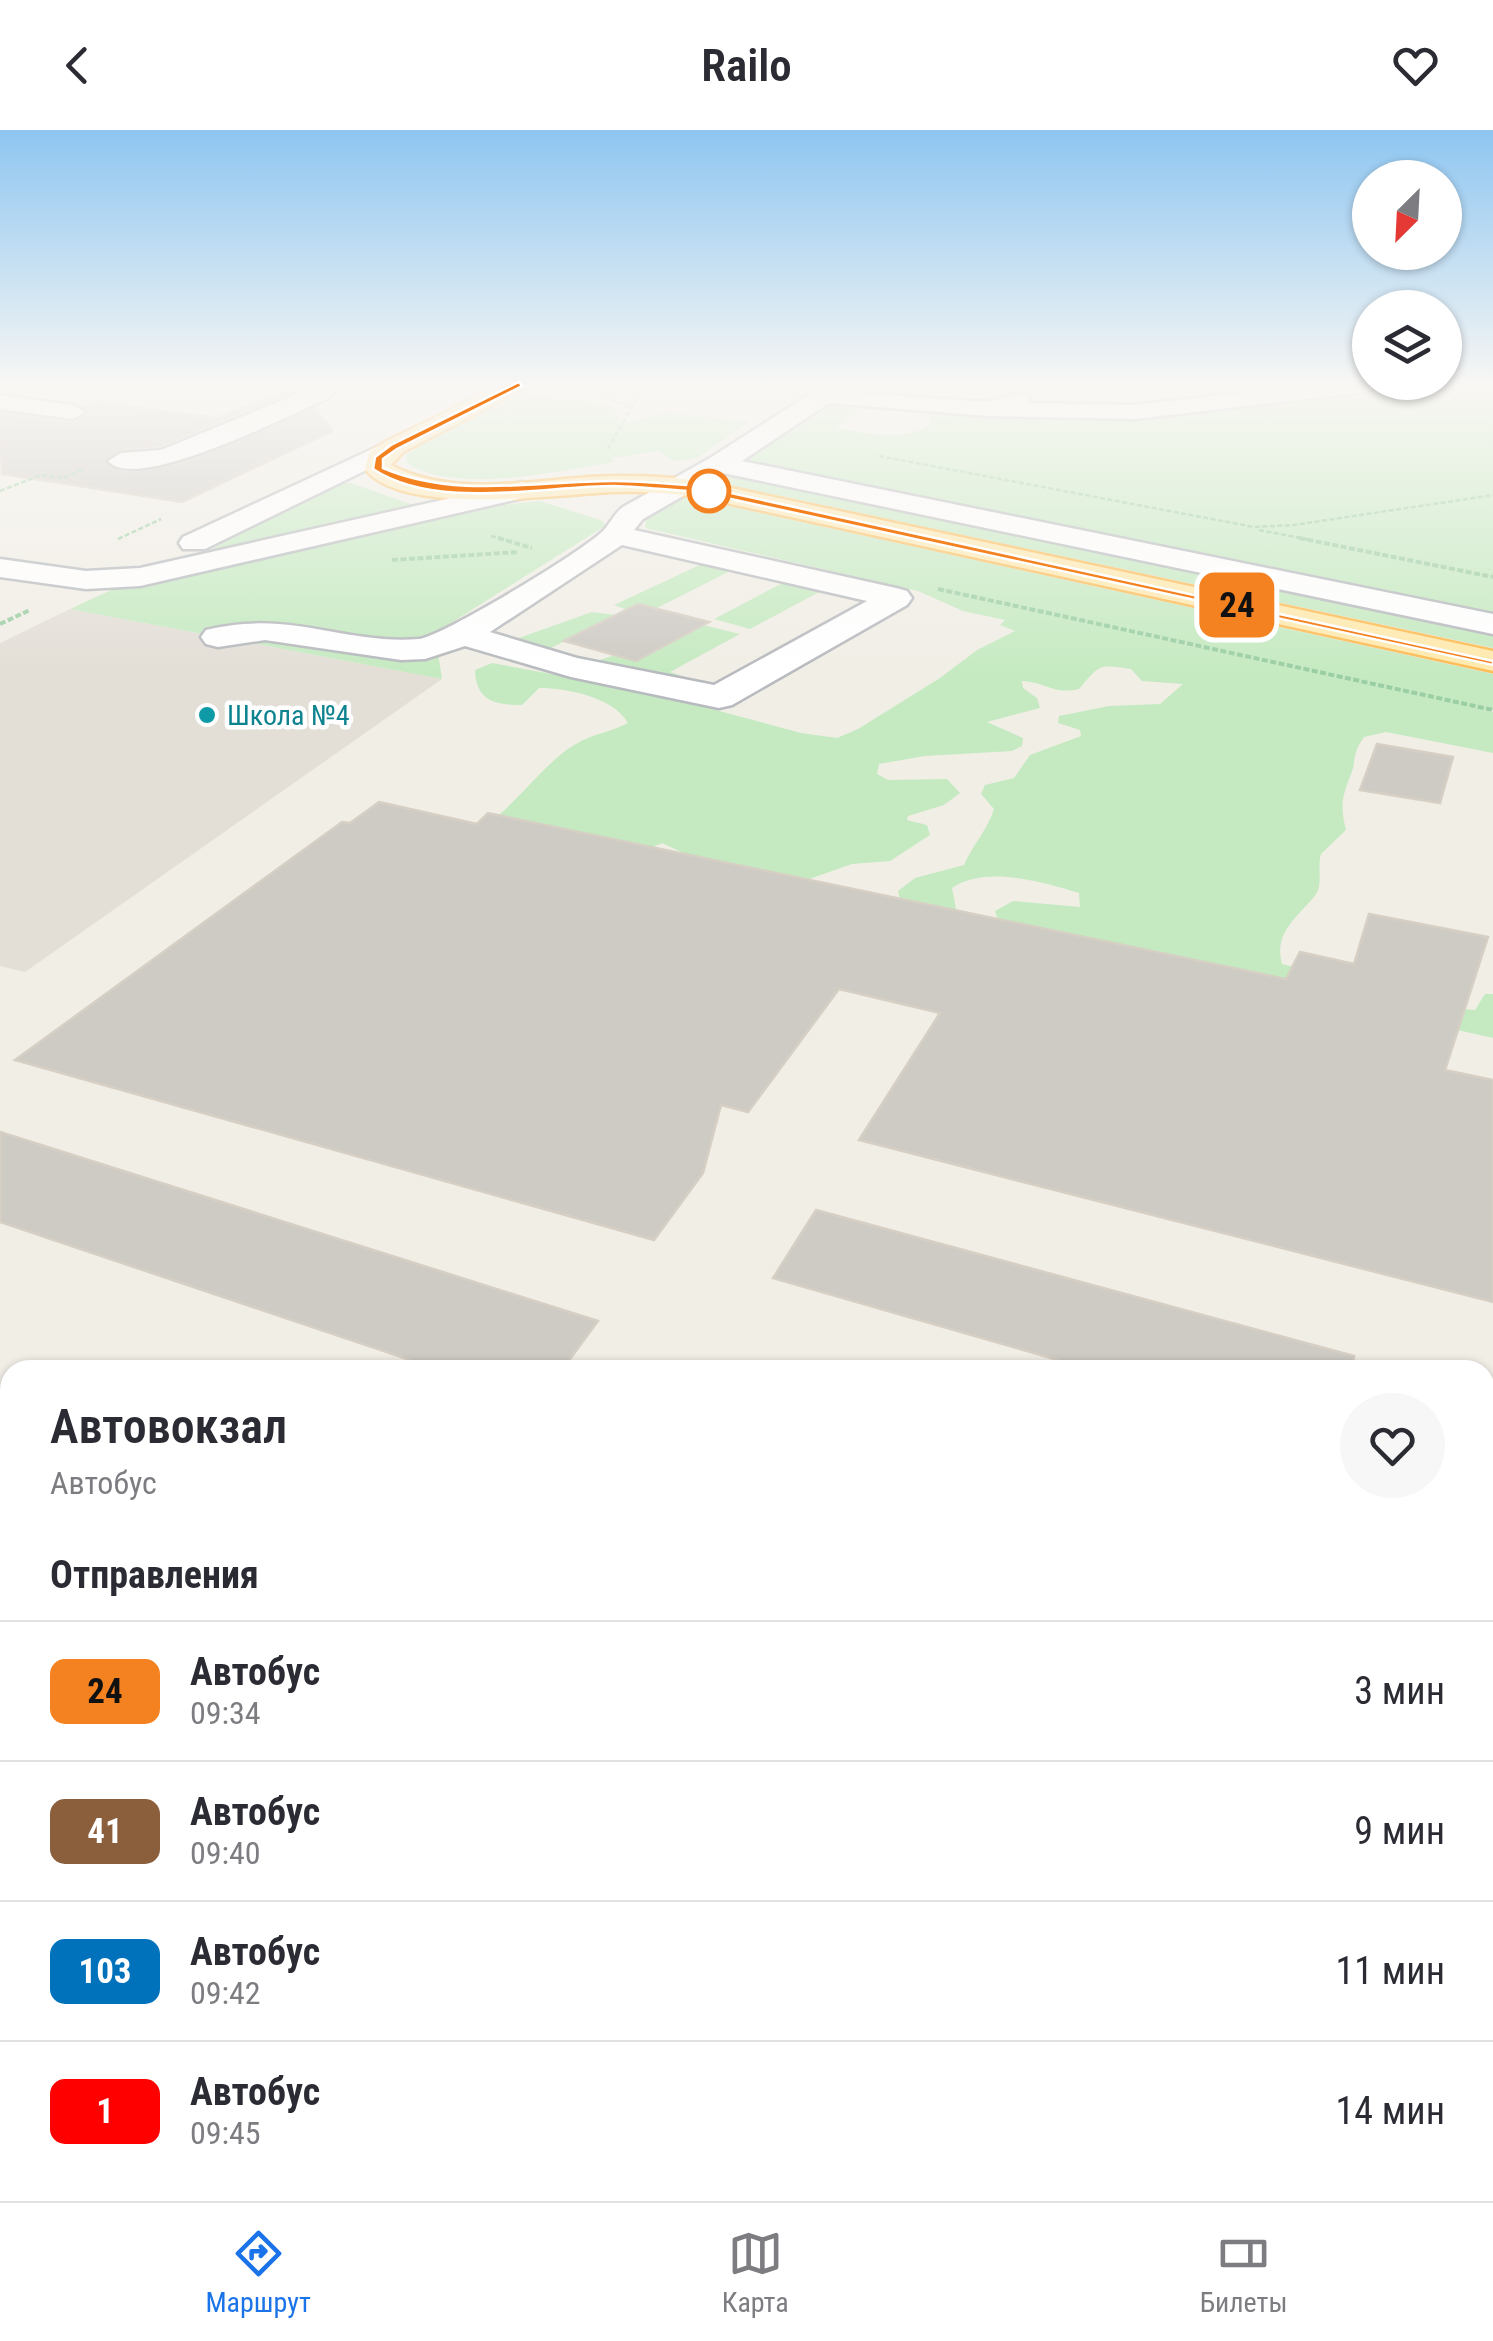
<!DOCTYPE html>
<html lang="ru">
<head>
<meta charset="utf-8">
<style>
	body { margin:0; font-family:"Roboto Condensed",sans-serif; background:#f7f7f7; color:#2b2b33; height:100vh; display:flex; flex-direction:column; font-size:38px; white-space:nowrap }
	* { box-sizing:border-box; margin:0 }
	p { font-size:32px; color:#7c7c81 }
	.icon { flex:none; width:55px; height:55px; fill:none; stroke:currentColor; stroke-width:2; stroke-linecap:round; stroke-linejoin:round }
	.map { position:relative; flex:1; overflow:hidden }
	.side { position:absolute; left:0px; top:1230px; width:1495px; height:842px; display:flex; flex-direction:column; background:#fff; border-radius:30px 30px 0 0; box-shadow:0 2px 8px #0004 }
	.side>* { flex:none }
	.badge { padding:0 20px; border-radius:15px; font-size:35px; line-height:65px }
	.needle { width:65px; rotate:204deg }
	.fabs { position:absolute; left:1352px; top:30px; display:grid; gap:20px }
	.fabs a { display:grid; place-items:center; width:110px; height:110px; border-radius:50%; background:#fff; box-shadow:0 2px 8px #0004; font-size:50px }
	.map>.badge { position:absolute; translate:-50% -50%; box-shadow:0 0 0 5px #fff }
	h2 { padding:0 50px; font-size:38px; line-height:90px }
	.round { display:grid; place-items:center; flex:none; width:105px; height:105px; border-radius:52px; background:#f7f7f7 }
	.head { display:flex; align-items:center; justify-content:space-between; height:170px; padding:0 50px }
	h1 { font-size:48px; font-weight:600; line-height:75px }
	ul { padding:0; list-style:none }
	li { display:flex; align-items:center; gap:30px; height:140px; padding:0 50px; border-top:2px solid #e1e1e2 }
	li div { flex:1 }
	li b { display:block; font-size:38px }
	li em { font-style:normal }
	li .badge { min-width:110px; font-weight:700; text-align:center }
	header { display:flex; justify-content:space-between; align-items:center; height:130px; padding:0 50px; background:#fff; font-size:45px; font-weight:600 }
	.tab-bar { display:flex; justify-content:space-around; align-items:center; height:140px; border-top:2px solid #e1e1e2; background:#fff; font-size:28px; color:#7c7c81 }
	.tab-bar a { display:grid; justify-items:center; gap:5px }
	.tab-bar .current { color:#1a73e8 }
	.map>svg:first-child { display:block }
</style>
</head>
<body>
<header><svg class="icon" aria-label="back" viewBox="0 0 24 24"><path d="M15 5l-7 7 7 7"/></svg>Railo<svg class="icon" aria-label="heart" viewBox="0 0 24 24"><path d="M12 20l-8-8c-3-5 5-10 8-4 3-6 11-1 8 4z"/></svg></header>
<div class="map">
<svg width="1493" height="2071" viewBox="0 0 1493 2071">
	<rect width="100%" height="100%" fill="#f1eee6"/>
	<path fill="#e3dfd7" d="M70,479L442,549L25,842L0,836V513Z"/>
	<g fill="#c5eac1">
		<path d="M1412,255H1493V518L724,354L714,348L830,273L867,274L836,298C867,303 902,313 931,294L928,288L938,282L1175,283Z"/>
		<path d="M521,264L612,275L623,294L666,282L749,292L697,328L673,331L659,321L611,328L616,332C560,340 456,366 407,333L406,325L416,318Z"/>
		<path d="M339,353H351L416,376L219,423L210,420Z"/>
		<path d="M679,365L1493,544V580H1483L1493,582V623L1386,602L1364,607C1351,626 1357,629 1351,644C1342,667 1340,675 1346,700L1321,724C1317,736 1323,754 1316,764C1299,787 1273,801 1282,834L1463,879L1475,880L1485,864H1493V908L1000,797L995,781L1013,771L1080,777L1079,763C1043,752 986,735 952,758L956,779L943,790L901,774L898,761L915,748L964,735C973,714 987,701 994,679L981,664L985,655L1014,648L1030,625L1081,606L1080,600L1058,593L1059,586L1109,576L1160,574L1183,554L1142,551L1131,539C1097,534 1100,535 1079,559C1053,565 1046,552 1022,551L1023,558L1037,568L1040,578L987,592L1023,608L1022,616L1012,621L925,626L879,634L877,644L888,650L947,649L960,663L944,675L908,686L907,690L927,695L930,705L890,731L852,734L798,753L713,737L662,713L637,724L505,696L500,684C522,665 553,626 576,614C592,604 611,602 628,593C613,567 567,558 539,558L522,575C495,575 476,571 475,540L492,533L649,562L801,603L837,608L858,599L940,548L977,520L1015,501L1000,495L1005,490L963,481L918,461L645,398L647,381Z"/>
		<path d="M540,371L603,391L605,396L435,503L442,549L70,479L120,456L181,447L474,378Z"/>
		<path d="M706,432L736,438L655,479L638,474L627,480L614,475Z"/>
		<path d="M788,450L825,459L750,499L714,489Z"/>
		<path d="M592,482L616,485L551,518L597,531L703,495L740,504L670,542L697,551L581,535L513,510Z"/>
	</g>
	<g fill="#cecbc5" stroke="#d6cfc4" stroke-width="2.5">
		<path d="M299,255L301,258L160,316L121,319L104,330L124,342L182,333L315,278L332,301L182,372L2,344L0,283L72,293L89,283L83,277L96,272L217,288Z"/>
		<path d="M638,474L709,492L636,531L564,511Z"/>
		<path d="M1377,614L1453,627L1440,673L1360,660Z"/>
		<path d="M379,672L477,694L488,683L1286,849L1300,822L1354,834L1369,784L1488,807L1445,940L1493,950V1172L859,1010L940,883L839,859L748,982L721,975L703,1043L654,1110L15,930L342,692L350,693Z"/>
		<path d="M0,1002L598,1191L562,1240H440L0,1092Z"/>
		<path d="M816,1080L1354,1226L1352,1240H1093L773,1148Z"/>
	</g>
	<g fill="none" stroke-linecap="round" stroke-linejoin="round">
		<g stroke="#b7babe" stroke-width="5">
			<g id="minor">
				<path d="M304,255H328L333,263L329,268C293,283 136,364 108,331L121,323L161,320L307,260Z"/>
				<path d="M1307,255H1377L1365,262L1135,289L987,286L829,273L742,331L1493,484V504L723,343L643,389L634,400L896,458L907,461L912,468L907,475L732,575L719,578L571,547L465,516L425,529L401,530L265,510L218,517L206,514L201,507L206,500C291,479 343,515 419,509C441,507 587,419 604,400C611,392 614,384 623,377L710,328L816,260L987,272L1019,264L1028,266L1030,273L1135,275ZM622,415L867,471L714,555L577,528L490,502Z"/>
				<path d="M0,265L73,275L85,282L73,289L0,279Z"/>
				<path d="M394,309L403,312L407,317L403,322L205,419H183L179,413L183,407Z"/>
				<path d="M522,352L532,354L536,360L532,366L140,456L86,459L0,447V429L86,441L140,438Z"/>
			</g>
		</g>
		<g stroke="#fcbc54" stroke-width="5">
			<path id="major" d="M501,255H531L403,322L391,335C450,367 527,351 590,347C627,345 663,346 699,351L1493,521V541L699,367C671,363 642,361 614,362C558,364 402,387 365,339L369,323L385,312Z"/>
		</g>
		<g stroke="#9bcea4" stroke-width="2.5" stroke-dasharray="5 2.5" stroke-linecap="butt">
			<path d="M577,255L633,278"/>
			<path d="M608,319L644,255"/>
			<path d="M879,326L1254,397L1294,395L1493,365"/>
			<path d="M0,361L41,345L63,348L84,339"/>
			<path d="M1259,400L1311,410"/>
			<path d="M491,406L506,410"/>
			<path d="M118,409L161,389"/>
		</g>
		<g stroke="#9bcea4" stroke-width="4" stroke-dasharray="6 2.5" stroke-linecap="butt">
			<path d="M498,408L532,418"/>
			<path d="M1299,408L1493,447"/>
			<path d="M392,430L519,422"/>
			<path d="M938,459L1493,580"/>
			<path d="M0,494L30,480"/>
		</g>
		<use href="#minor" fill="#fff" fill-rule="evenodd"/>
		<use href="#major" fill="#ffe9ad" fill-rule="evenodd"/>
	</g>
	<linearGradient id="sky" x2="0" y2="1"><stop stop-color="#8ec6f1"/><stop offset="0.47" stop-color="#f9f7f4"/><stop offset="1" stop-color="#f9f7f4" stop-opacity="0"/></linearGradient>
	<rect width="1493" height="545" fill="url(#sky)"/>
	<path fill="#f58220" stroke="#fff" stroke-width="2.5" d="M519,252L522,256L397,319L383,329V338C456,369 536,351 613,351C642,351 670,354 699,356L1493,531V535L699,362C671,360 642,357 614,356C543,356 436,381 373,339L375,327L391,315Z"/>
	<circle fill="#fff" stroke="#f58220" stroke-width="5" cx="709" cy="361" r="20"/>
	<circle fill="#0f9aa8" stroke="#fff" stroke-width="4" cx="207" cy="585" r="10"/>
	<g text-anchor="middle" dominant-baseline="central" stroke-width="9" stroke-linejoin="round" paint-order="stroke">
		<g font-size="28" fill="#0d838f" stroke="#fff" text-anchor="start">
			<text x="227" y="585">Школа №4</text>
		</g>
	</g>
</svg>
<div class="fabs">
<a><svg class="needle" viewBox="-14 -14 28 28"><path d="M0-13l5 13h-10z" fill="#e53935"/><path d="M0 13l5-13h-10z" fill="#7c7c81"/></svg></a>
<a><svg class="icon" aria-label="layers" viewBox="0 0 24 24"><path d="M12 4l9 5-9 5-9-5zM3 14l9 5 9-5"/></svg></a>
</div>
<b class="badge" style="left:1237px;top:475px;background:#f58220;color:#111">24</b>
<section class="side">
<div class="head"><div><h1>Автовокзал</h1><p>Автобус</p></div><a class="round"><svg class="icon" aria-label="heart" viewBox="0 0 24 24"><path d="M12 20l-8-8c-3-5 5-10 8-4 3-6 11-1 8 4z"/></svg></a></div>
<h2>Отправления</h2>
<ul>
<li><span class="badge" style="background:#f58220;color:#111">24</span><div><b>Автобус</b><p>09:34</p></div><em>3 мин</em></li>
<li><span class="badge" style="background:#8b5e3c;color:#fff">41</span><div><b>Автобус</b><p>09:40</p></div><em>9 мин</em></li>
<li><span class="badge" style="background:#0072bc;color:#fff">103</span><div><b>Автобус</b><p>09:42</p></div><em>11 мин</em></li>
<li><span class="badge" style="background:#f00;color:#fff">1</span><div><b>Автобус</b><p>09:45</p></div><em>14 мин</em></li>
</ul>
</section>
</div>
<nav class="tab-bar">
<a class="current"><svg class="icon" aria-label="directions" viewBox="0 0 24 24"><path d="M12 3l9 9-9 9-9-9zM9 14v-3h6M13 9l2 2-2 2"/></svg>Маршрут</a>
<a><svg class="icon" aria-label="map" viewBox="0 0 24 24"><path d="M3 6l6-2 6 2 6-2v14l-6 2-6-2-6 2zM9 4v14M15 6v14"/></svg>Карта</a>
<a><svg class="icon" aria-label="tickets" viewBox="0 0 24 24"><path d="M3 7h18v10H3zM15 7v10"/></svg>Билеты</a>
</nav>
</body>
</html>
